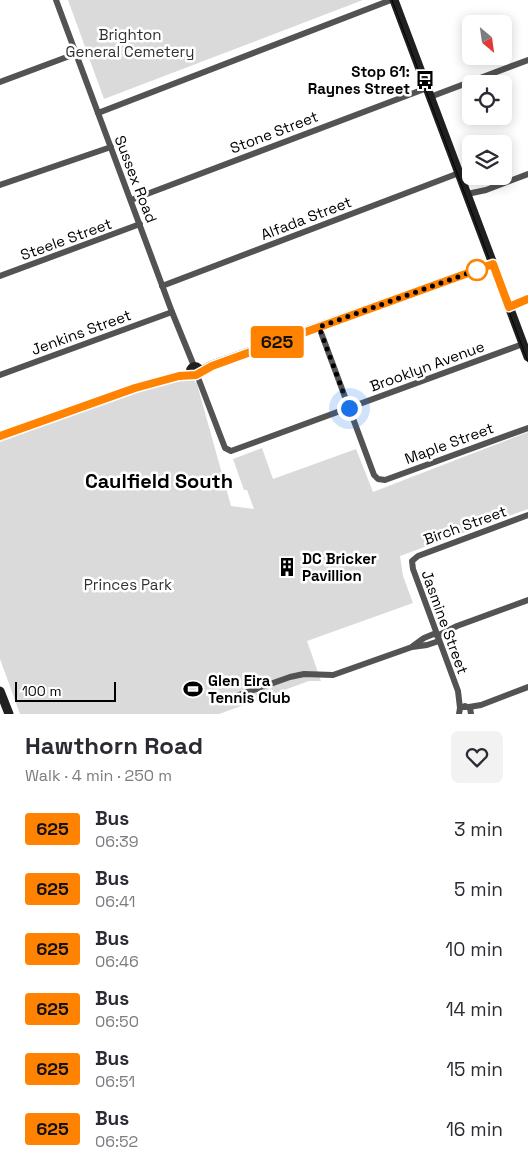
<!DOCTYPE html>
<html lang="en">
<head>
<meta charset="utf-8">
<style>
	body { margin:0; font-family:"Space Grotesk",sans-serif; background:#f2f2f3; color:#2b2b33; height:100vh; display:flex; flex-direction:column; font-size:19px; white-space:nowrap }
	* { box-sizing:border-box; margin:0 }
	p { font-size:16px; color:#7c7c81 }
	.icon { flex:none; width:28px; height:28px; fill:none; stroke:currentColor; stroke-width:2; stroke-linecap:round; stroke-linejoin:round }
	.map { position:relative; height:714px; overflow:hidden }
	.sheet { display:flex; flex-direction:column; background:#fff; flex:1 }
	.sheet>* { flex:none }
	.badge { padding:0 10px; border-radius:4px; font-size:18px; line-height:32px }
	.needle { width:32px; rotate:151deg }
	.buttons { position:absolute; left:462px; top:15px; display:grid; gap:10px }
	.buttons a { display:grid; place-items:center; width:50px; height:50px; border-radius:8px; background:#fff; box-shadow:0 2px 12px #0003; font-size:25px }
	.scale { position:absolute; left:15px; bottom:12px; width:101px; box-sizing:border-box; padding-left:5px; border:2px solid #000; border-top:0; font-size:14px; line-height:18px; white-space:nowrap; color:#000; -webkit-text-stroke:4px #fff; paint-order:stroke }
	.you { position:absolute; width:25px; height:25px; margin:-12px; border:4px solid #fff; border-radius:50%; background:#1a73e8; box-shadow:0 0 0 8px #1a73e833 }
	.map>.badge { position:absolute; translate:-50% -50%; box-shadow:0 0 0 2px #fff }
	.round { display:grid; place-items:center; flex:none; width:52px; height:52px; border-radius:8px; background:#f2f2f3 }
	.headline { display:flex; align-items:center; justify-content:space-between; height:85px; padding:0 25px }
	h1 { font-size:24px; font-weight:700; line-height:38px }
	ul { padding:0; list-style:none }
	li { display:flex; align-items:center; gap:15px; height:60px; padding:0 25px }
	li div { flex:1 }
	li b { display:block; font-size:19px }
	li em { font-style:normal }
	li .badge { min-width:55px; font-weight:700; text-align:center }
	.map>svg:first-child { display:block }
</style>
</head>
<body>
<div class="map">
<svg width="528" height="714" viewBox="0 0 528 714">
	<rect width="100%" height="100%" fill="#fff"/>
	<g fill="#dadada">
		<path d="M68,0H363L104,99Z"/>
		<path d="M186,378H192L197,384L231,506L254,509L247,490H244L233,459L262,448L273,479L356,449L373,492L528,432V509L400,556L403,576L413,603L307,641L321,681H309L219,714H20L0,659V442L136,391Z"/>
	</g>
	<g fill="none" stroke-linecap="round" stroke-linejoin="round">
		<g stroke="#535353" stroke-width="6">
			<path d="M56,0L172,312L194,366"/>
			<path d="M0,82L75,54"/>
			<path d="M430,97L528,60"/>
			<path d="M98,113L391,0"/>
			<path d="M0,185L111,147"/>
			<path d="M467,194L486,190L528,174"/>
			<path d="M131,200L427,88"/>
			<path d="M0,276L140,224"/>
			<path d="M162,286L459,173"/>
			<path d="M319,327L374,475L378,479L385,480L528,428"/>
			<path d="M0,375L172,312"/>
			<path d="M197,375L225,448L231,451L523,344"/>
			<path d="M437,636L457,626L528,600"/>
			<path d="M413,646L424,638L436,633"/>
			<path d="M225,700L290,677L304,674L333,675L412,647L427,645L439,641"/>
			<path d="M469,707L481,705L528,687"/>
			<path d="M460,708L458,691L413,569L412,561L418,556L528,515"/>
			<path d="M459,714L460,708L465,706L470,708L471,714"/>
		</g>
		<g stroke="#202020" stroke-width="9">
			<path d="M394,0L528,357"/>
			<path d="M509,307L528,299"/>
			<circle cx="195" cy="371" r="4.5"/>
			<path d="M200,372L212,365L493,264"/>
			<path d="M0,436L135,388L179,376L192,375"/>
			<path d="M0,691L9,714"/>
		</g>
		<path stroke="#000" stroke-width="1" d="M392,0L528,362"/>
	</g>
	<g fill="none" stroke-linecap="round" stroke-linejoin="round">
		<g stroke="#fff" stroke-width="11">
			<path id="line" d="M0,436L135,388L179,376L196,375L212,366L493,264L509,307L528,299"/>
		</g>
		<use href="#line" stroke="#ff8200" stroke-width="8"/>
		<path stroke="#000" stroke-width="5" stroke-dasharray="0 9" d="M349,408L319,327L477,270"/>
	</g>
	<defs>
		<g id="bus-bare" transform="scale(1.5)"><path d="M-5-6H5V4H4V6H2V4H-2V6H-4V4H-5ZM-3.5-4V0h7V-4ZM-3.5 1.2v1.5H-2V1.2ZM2 1.2v1.5H3.5V1.2Z" fill="#000" stroke="#fff" stroke-width="2.5" paint-order="stroke"/></g>
		<g id="building-bare" transform="scale(1.5)"><path d="M-4-6H4V6H1V3H-1V6H-4ZM-2.5-4.3h1.7v1.8h-1.7ZM.8-4.3h1.7v1.8H.8ZM-2.5-1h1.7V.8h-1.7ZM.8-1h1.7V.8H.8Z" fill="#000" stroke="#fff" stroke-width="2.5" paint-order="stroke"/></g>
		<g id="stadium-bare" transform="scale(1.5)"><path d="M0-5a6.5 5 0 1 0 0 10a6.5 5 0 1 0 0-10ZM-3.5-1.8h7v3.6h-7Z" fill="#000" stroke="#fff" stroke-width="2.5" paint-order="stroke"/></g>
	</defs>
	<g fill-rule="evenodd">
		<use href="#bus-bare" x="425" y="80"/>
		<use href="#building-bare" x="287" y="567"/>
		<use href="#stadium-bare" x="193" y="689"/>
	</g>
	<circle fill="#fff" stroke="#ff8200" stroke-width="2.5" cx="477" cy="270" r="10"/>
	<g text-anchor="middle" dominant-baseline="central" stroke-width="5" stroke-linejoin="round" paint-order="stroke">
		<g font-size="15" fill="#313131" stroke="#fff">
			<text x="130" y="34">Brighton<tspan x="130" dy="17">General Cemetery</tspan></text>
			<text x="128" y="584">Princes Park</text>
		</g>
		<g font-size="15" font-weight="bold" fill="#000" stroke="#fff" text-anchor="start">
			<text x="410" y="71" text-anchor="end">Stop 61:<tspan x="410" dy="17">Raynes Street</tspan></text>
			<text x="302" y="558">DC Bricker<tspan x="302" dy="17">Pavillion</tspan></text>
			<text x="208" y="680">Glen Eira<tspan x="208" dy="17">Tennis Club</tspan></text>
		</g>
		<g font-size="15" fill="#000" stroke="#fff">
			<text transform="translate(274 132) rotate(-21)">Stone Street</text>
			<text transform="translate(136 179) rotate(69)">Sussex Road</text>
			<text transform="translate(306 218) rotate(-21)">Alfada Street</text>
			<text transform="translate(66 239) rotate(-20)">Steele Street</text>
			<text transform="translate(81 332) rotate(-20)">Jenkins Street</text>
			<text transform="translate(427 366) rotate(-20)">Brooklyn Avenue</text>
			<text transform="translate(449 443) rotate(-20)">Maple Street</text>
			<text transform="translate(465 525) rotate(-20)">Birch Street</text>
			<text transform="translate(445 622) rotate(70)">Jasmine Street</text>
		</g>
		<g font-size="20" font-weight="bold" fill="#000" stroke="#fff">
			<text x="159" y="481">Caulfield South</text>
		</g>
	</g>
</svg>
<div class="buttons">
<a><svg class="needle" viewBox="-14 -14 28 28"><path d="M0-13l5 13h-10z" fill="#e53935"/><path d="M0 13l5-13h-10z" fill="#7c7c81"/></svg></a>
<a><svg class="icon" aria-label="locate" viewBox="0 0 24 24"><circle cx="12" cy="12" r="6"/><path d="M12 2v4M12 18v4M2 12h4M18 12h4"/></svg></a>
<a><svg class="icon" aria-label="layers" viewBox="0 0 24 24"><path d="M12 4l9 5-9 5-9-5zM3 14l9 5 9-5"/></svg></a>
</div>
<div class="scale">100 m</div>
<div class="you" style="left:349px;top:408px"></div>
<b class="badge" style="left:277px;top:342px;background:#ff8200;color:#111">625</b>
</div>
<section class="sheet">
<div class="headline"><div><h1>Hawthorn Road</h1><p>Walk · 4 min · 250 m</p></div><a class="round"><svg class="icon" aria-label="heart" viewBox="0 0 24 24"><path d="M12 20l-8-8c-3-5 5-10 8-4 3-6 11-1 8 4z"/></svg></a></div>
<ul>
<li><span class="badge" style="background:#ff8200;color:#111">625</span><div><b>Bus</b><p>06:39</p></div><em>3 min</em></li>
<li><span class="badge" style="background:#ff8200;color:#111">625</span><div><b>Bus</b><p>06:41</p></div><em>5 min</em></li>
<li><span class="badge" style="background:#ff8200;color:#111">625</span><div><b>Bus</b><p>06:46</p></div><em>10 min</em></li>
<li><span class="badge" style="background:#ff8200;color:#111">625</span><div><b>Bus</b><p>06:50</p></div><em>14 min</em></li>
<li><span class="badge" style="background:#ff8200;color:#111">625</span><div><b>Bus</b><p>06:51</p></div><em>15 min</em></li>
<li><span class="badge" style="background:#ff8200;color:#111">625</span><div><b>Bus</b><p>06:52</p></div><em>16 min</em></li>
</ul>
</section>
</body>
</html>
